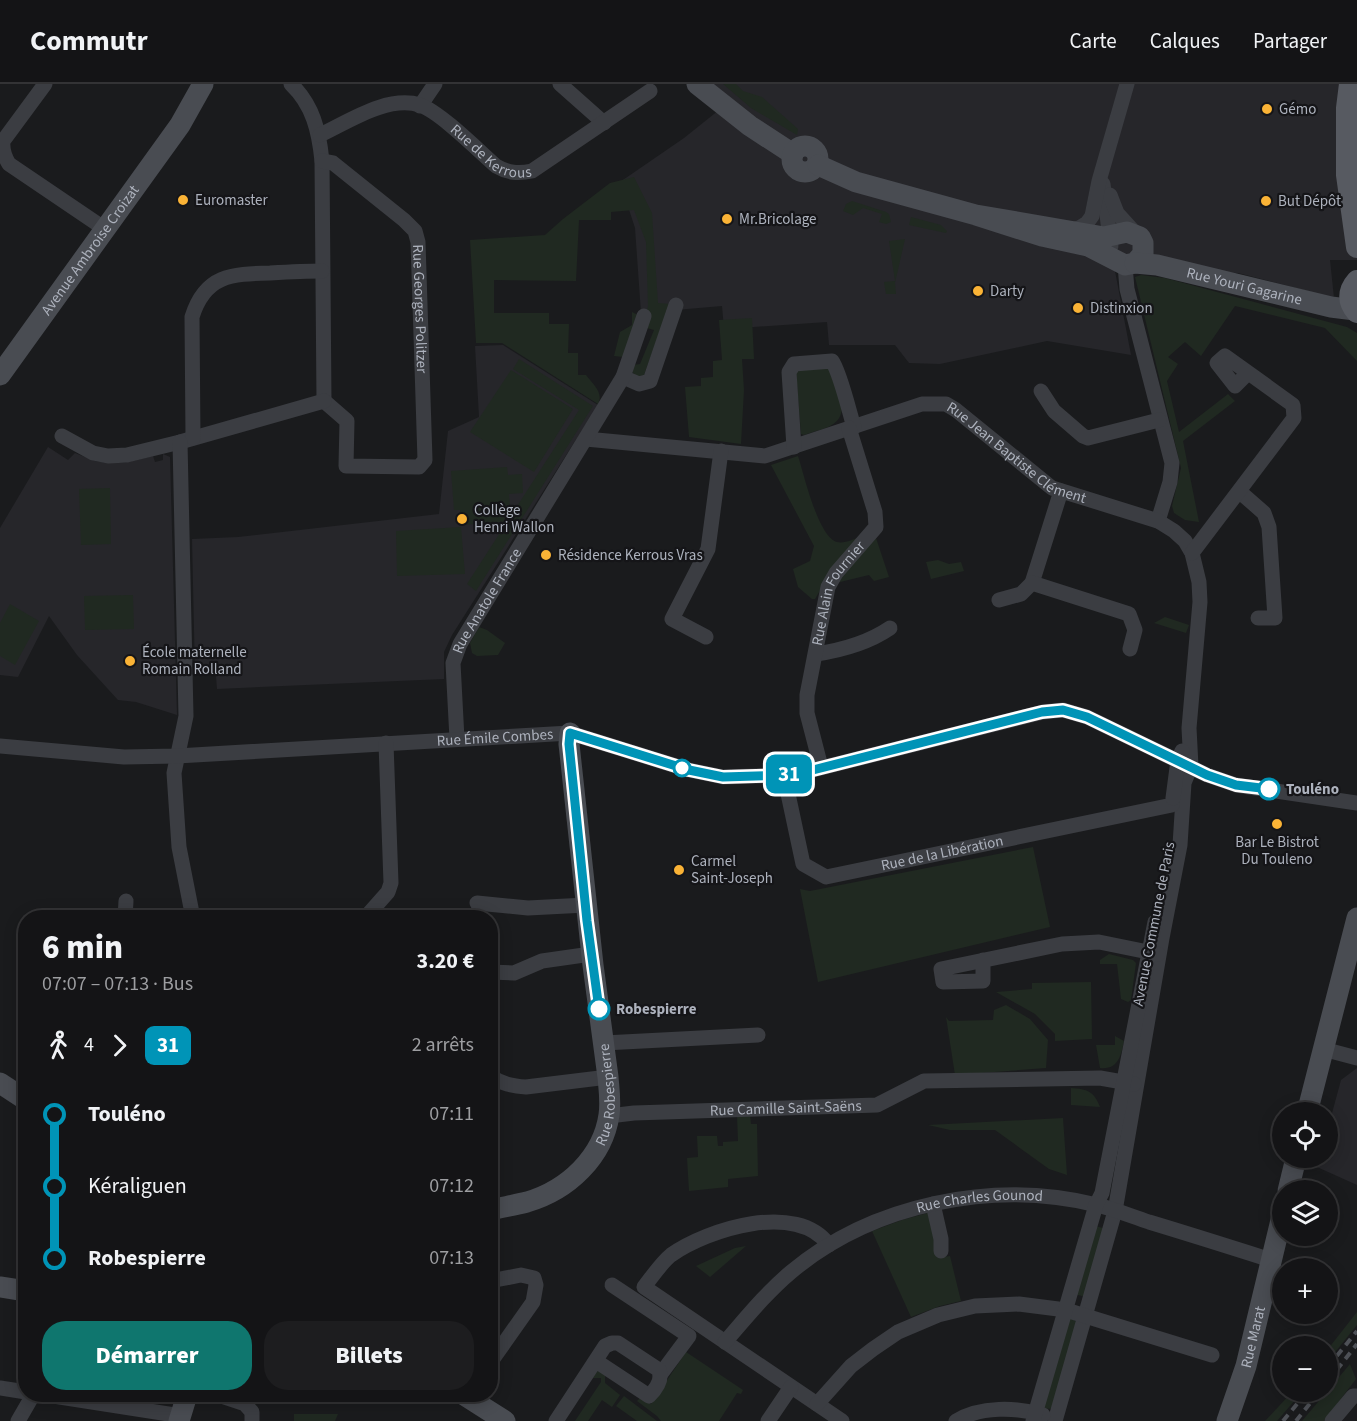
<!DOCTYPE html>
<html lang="fr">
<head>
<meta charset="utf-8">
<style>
	body { margin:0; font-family:"Source Sans 3",sans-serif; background:#1d1d1f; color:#f1f3f6; height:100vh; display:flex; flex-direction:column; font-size:22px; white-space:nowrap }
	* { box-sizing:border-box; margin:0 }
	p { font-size:20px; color:#9d9ea1 }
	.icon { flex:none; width:33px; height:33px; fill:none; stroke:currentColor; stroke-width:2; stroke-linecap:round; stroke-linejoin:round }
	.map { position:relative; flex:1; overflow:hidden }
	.side { position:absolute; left:18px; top:826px; width:480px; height:492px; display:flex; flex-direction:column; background:#141416; border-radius:24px; box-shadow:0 3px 15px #0003,0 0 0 2px #333335 }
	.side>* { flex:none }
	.badge { padding:0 12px; border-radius:9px; font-size:21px; line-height:39px }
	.buttons { position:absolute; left:1272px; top:1018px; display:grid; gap:12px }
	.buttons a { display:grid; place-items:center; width:66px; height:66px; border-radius:50%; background:#141416; box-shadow:0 3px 15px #0003,0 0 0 2px #333335; font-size:30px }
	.map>.badge { position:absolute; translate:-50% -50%; box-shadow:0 0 0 3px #fff }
	.legs { display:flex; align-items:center; gap:9px; height:66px; padding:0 24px; font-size:20px }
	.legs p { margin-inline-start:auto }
	.head { display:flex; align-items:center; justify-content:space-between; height:102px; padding:0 24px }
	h1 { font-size:33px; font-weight:800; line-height:45px }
	.action { display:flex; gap:12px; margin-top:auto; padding:12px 24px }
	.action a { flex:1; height:69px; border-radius:24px; background:#0f766e; color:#fff; font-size:24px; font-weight:800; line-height:69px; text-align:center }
	.action a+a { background:#1d1d1f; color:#f1f3f6 }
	ul { padding:0 24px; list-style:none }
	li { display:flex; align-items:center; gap:21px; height:72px; font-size:22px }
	li i { display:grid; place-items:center; width:9px; height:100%; margin:0 8px; background:currentColor }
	li i::after { content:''; width:15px; height:15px; margin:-8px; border:4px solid; border-radius:50%; background:#141416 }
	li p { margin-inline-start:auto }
	li:first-child i { background:linear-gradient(#0000 50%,currentColor 0) }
	li:last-child i { background:linear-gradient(currentColor 50%,#0000 0) }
	header { display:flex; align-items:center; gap:36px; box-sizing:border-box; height:84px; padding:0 30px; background:#141416; border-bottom:2px solid #333335 }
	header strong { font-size:28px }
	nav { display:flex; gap:33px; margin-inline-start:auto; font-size:21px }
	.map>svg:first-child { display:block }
</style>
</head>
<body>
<header>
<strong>Commutr</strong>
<nav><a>Carte</a><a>Calques</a><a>Partager</a></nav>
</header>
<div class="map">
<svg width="1357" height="1337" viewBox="0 0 1357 1337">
	<rect width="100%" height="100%" fill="#1a1b1d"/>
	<g fill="#26262a">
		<path d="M707,0H1357V176H1330L1334,214L1238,189L1115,187L1131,271L1047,257L940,280L909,279L895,261H829L827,238L724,245L722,222L641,229L635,144L620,98L684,54L724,22Z"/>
		<path d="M503,261L598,321L452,551L444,568V595L217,605L216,592H213L212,590L195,591L192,455L238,453L439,430L448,347L479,333L475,262Z"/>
		<path d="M48,363L68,376L75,369L95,377L109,379H124L153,372L155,378L163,376V370L170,373L177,631L136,618L118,616L77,571L49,532L18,593L0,591V444Z"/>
		<path d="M1357,984V1101L1317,1083L1319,1074H1328V1044L1341,996Z"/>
	</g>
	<g fill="#202921">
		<path d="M723,0H736L743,7L762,13L798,45L797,51L751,24Z"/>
		<path d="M634,93L652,129L658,219L670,220L644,291L638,293L632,288L633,281L640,280L654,246L643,243L648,222L646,158L634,126L611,128V136H579L576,197L494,196V229H549V240H569L568,269H578V291H586C593,300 604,309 598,320L502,259H476L470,156L545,151L563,135L610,99Z"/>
		<path d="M852,117L886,128L889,130L891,138L886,140L879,138L882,130L863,124L853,131L843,127L846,120Z"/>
		<path d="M911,133L941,141L947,147L946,149L909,141Z"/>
		<path d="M905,155L895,199L896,210H886L884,198L895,197L889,157Z"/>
		<path d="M1141,191L1165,194L1347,243L1357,249V277L1325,244L1235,222L1201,272L1185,258L1168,273L1178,280L1167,297L1179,348L1228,310L1235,317L1183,357L1199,438L1185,436L1174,429L1172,422L1181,384L1135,193Z"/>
		<path d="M632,228L638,231L623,273L614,272L620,248L632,241Z"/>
		<path d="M752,234L754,275H742L744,306L741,360L689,353L685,303L701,302V294L713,293V277L722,276L719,236Z"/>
		<path d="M519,275L593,322L476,507L467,500L579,326L513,285Z"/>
		<path d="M831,284L842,325C840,344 820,345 804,351L801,350L796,289L800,286Z"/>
		<path d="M511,286L573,325L534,388L470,348Z"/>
		<path d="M798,372C804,390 818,453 837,458C844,460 854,455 860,453L832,486L815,515H812L798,503L793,485L810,477L814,462L771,381Z"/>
		<path d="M507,383L508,391L522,390L523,409L509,410L510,422L504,423L505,438L461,441L460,426H454L451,387Z"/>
		<path d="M110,404L111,460L81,461L79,405Z"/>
		<path d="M461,443L465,490L397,492L396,447Z"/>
		<path d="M876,454L889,493L874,497L869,491L836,499Z"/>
		<path d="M938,476L949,480L961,478L964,487L931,495L926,478Z"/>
		<path d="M133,511L134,545L85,546L84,512Z"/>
		<path d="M10,520L39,537L15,581L0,572V539Z"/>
		<path d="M1165,533L1189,541L1186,549L1154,539Z"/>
		<path d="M479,543L487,546L505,559L498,571L477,572L472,569L470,559Z"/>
		<path d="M1033,763L1050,843L818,898L800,805L810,807Z"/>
		<path d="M1109,870L1133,876L1136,879L1131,916L1128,918L1121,915L1117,880H1100V876Z"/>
		<path d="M1091,898L1092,955L1055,957V950L1035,930L996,908L1032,905V899Z"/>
		<path d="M1006,921L1030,935L1048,956L1046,984L955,991L946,933L949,937L993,936L994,926Z"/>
		<path d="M1115,952L1124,957C1121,972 1118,986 1100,984L1096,961H1115Z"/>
		<path d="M1071,1004C1087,1005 1094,1007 1100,1023L1071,1021Z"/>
		<path d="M750,1031L751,1040H757L758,1092L728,1095V1103L689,1107L687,1074L698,1073L697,1052H717L718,1062H723V1058L738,1057L737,1032Z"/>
		<path d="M1063,1034L1067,1091L1049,1085L995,1046H950L928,1041Z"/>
		<path d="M931,1128L938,1174L950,1172L961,1217L940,1222L911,1233L872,1147L902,1136Z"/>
		<path d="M1095,1142L1107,1145L1086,1213L1074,1210Z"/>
		<path d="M746,1162L710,1193L696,1182L735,1164Z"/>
		<path d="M1357,1228V1241L1328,1277V1265Z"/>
		<path d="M1070,1234L1079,1239L1054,1322L1050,1325L1045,1324L1042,1319Z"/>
		<path d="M686,1268L743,1306L741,1310L737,1309L719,1337H661L657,1332L637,1317L640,1314L651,1320Z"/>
		<path d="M1350,1280L1356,1295L1324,1337H1302Z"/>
		<path d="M600,1285L605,1288V1299L620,1311L612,1323L602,1316L588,1337H575L601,1298V1294H590Z"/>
		<path d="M1292,1308H1302L1277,1337H1265Z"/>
		<path d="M624,1312L657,1337H637L616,1322Z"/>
		<path d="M294,1330H338L335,1337H294Z"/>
	</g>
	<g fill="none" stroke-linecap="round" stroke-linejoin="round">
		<g stroke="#3b3d42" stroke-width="15">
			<path d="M45,0L3,57C2,66 4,72 9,80L105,145"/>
			<path d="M291,0C313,21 319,47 322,77L324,317"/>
			<path d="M560,0L604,39"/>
			<path d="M420,22L435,0"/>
			<path id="s1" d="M320,51C348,38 387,11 420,21C440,28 479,67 496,82C508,89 518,90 532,87L650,7"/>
			<path id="s2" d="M322,77L333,79L404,136L415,147L418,158L425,376L419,383L346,382L347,337L324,317"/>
			<path d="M1103,100L1111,162"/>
			<path d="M1110,111L1117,129L1136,150"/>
			<path d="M1069,147L1079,144L1087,139L1092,132L1099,97L1127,0"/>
			<path d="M1125,181L1127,205L1172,379L1170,398L1158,437"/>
			<path d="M623,293L639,300L650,297L676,221"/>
			<path d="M1041,307L1054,327L1083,352L1088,354L1159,336"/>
			<path d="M62,352L93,369L108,372L127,371L180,358L324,317"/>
			<path d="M193,354L192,233C205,191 231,190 270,189C287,188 305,187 322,187"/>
			<path id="s3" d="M586,355L765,372L922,320H946L956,326L1052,404L1158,437L1174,447L1185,457L1192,469L1199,498L1200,518L1189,644L1191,682L1184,699L1180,761L1162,854L1115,1127L1055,1337"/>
			<path d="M180,358L186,632L174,689L179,763L193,834"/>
			<path d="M794,363L789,288L794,280L832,277C840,288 849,327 854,343"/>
			<path d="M1240,408L1264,429L1269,443L1275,534H1258"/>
			<path d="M1192,469L1294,334L1293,321L1225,272L1217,279L1235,302L1248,289"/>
			<path d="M1032,499L1061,407"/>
			<path d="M999,516L1021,510L1032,499L1129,530L1135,546L1130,565"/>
			<path d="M706,553L672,535L708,465L721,367"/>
			<path d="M816,570C843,566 868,559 890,544"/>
			<path id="s4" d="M457,655L453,579L460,560L623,293L644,232"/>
			<path id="s5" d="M0,662L124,673L177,672L570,649L689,686L723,693L784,691L805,688L1043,628L1063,626L1087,633L1207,691L1236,701L1357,719"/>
			<path id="s6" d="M821,683L807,629V611L828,503L836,489L876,443L875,428L849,344"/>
			<path id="s7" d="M784,691L803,780L826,793L1172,721"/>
			<path d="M1173,714L1178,676L1182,667"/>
			<path d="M477,819L528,824L586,821"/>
			<path d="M125,834L126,817"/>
			<path d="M365,834L388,808L391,799L386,659"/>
			<path d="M983,876V897L943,898L941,885L1062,860L1099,858L1158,870"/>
			<path d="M490,888L514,889L542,877L591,870"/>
			<path d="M604,959L758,951"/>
			<path d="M1323,965L1357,974"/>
			<path d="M490,992C502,1000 512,1002 526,1003L608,993"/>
			<path id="s8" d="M609,1032L634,1029L877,1021L924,997L1100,994L1134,1000"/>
			<path d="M933,1120L941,1155V1167"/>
			<path d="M829,1161C797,1117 708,1145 671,1171C661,1179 652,1193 644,1203L842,1337"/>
			<path d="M490,1197L521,1191L534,1194L536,1201L533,1218L490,1279"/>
			<path d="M612,1201L689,1252L660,1291"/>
			<path id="s9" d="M725,1258C746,1234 766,1209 791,1188C872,1120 994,1095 1097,1121C1114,1125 1131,1132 1149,1138C1189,1150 1230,1163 1271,1176"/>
			<path d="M0,1304L26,1308"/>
			<path d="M47,1311L181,1332"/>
			<path d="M218,1311L245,1320L252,1328V1337"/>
			<path d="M817,1320L851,1282L873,1265L898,1248L938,1231L975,1222L1019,1220L1066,1226L1212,1271"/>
			<path d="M18,1337L33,1311"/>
			<path d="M556,1337L605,1262L612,1259H618L659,1286C663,1296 656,1305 649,1312L596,1277"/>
			<path d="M768,1337L791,1303"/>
			<path d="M956,1337C980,1322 1017,1323 1043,1331"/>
			<path d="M1033,1337L1096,1121L1102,1109L1155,838"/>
			<path d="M1332,1337L1353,1312H1357"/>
		</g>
		<g stroke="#494c52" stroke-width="21">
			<path d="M697,0L750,42L793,70"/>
			<circle cx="805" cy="75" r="13"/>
			<path d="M818,81L856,98L976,131L1104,153L1127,148L1140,153L1143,159V170L1135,179L1125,181L1088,162L1042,152L976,131"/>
			<path id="s10" d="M1135,179L1157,181L1331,223L1355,226"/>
			<path id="s11" d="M0,291L180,41L203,0"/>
			<path d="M0,999L26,1016"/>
			<path d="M1307,1029L1357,834"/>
			<path d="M1288,1107L1296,1074"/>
			<path id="s12" d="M490,1126C503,1123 515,1121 527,1118C568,1106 603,1073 609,1031C611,1018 609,1006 608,993L593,881L569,660L570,649"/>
			<path d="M0,1203L26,1207"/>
			<path d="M464,1311L505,1337"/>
			<path d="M179,1337L187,1311"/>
			<path id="s13" d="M1227,1337L1246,1282L1282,1132"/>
		</g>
		<g stroke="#575a61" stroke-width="22">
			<path d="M1350,0L1347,24V91L1357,163"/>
			<path d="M1357,197C1348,207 1348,218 1357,228"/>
		</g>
		<g stroke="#4e5157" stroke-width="4" stroke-dasharray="8 6" stroke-linecap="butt">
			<path d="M1328,1283L1357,1247"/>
			<path d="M1328,1297L1357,1260"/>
			<path d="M1283,1337L1307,1308"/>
			<path d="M1296,1337L1319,1308"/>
		</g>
	</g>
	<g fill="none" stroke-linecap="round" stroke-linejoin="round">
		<g stroke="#fff" stroke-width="14">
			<path id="line-1" d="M599,925L587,837L569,660L570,649L689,686L723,693L784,691L805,688L1042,628L1063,626L1087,633L1207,691L1236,701L1269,705"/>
		</g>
		<use href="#line-1" stroke="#0094b7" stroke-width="9"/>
	</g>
	<g fill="#fab336" stroke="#151518" stroke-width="2">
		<circle cx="1267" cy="25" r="6"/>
		<circle cx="183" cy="116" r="6"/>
		<circle cx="1266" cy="117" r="6"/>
		<circle cx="727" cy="135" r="6"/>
		<circle cx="978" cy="207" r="6"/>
		<circle cx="1078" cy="224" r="6"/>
		<circle cx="462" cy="435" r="6"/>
		<circle cx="546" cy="471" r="6"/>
		<circle cx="130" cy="577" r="6"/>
		<circle cx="1277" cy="740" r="6"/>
		<circle cx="679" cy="786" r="6"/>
	</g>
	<g fill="#fff" stroke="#0094b7" stroke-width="3">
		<circle cx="682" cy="684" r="8"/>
		<circle cx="1269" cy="705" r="10"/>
		<circle cx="599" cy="925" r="10"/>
	</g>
	<g text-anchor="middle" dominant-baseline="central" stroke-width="4.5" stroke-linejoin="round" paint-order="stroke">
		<g font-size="15" fill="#adb2bd" stroke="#151518" text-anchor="start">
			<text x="1279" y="25">Gémo</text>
			<text x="195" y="116">Euromaster</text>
			<text x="1278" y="117">But Dépôt</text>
			<text x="739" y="135">Mr.Bricolage</text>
			<text x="990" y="207">Darty</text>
			<text x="1090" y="224">Distinxion</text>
			<text x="474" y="426">Collège<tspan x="474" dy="17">Henri Wallon</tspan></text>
			<text x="558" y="471">Résidence Kerrous Vras</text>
			<text x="142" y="568">École maternelle<tspan x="142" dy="17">Romain Rolland</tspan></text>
			<text x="1277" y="758" text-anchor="middle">Bar Le Bistrot<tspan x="1277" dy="17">Du Touleno</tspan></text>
			<text x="691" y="777">Carmel<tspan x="691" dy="17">Saint-Joseph</tspan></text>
		</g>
		<g font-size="15" fill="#adb2bd" stroke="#151518">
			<text stroke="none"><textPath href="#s1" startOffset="194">Rue de Kerrous</textPath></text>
			<text stroke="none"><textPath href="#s11" startOffset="154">Avenue Ambroise Croizat</textPath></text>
			<text stroke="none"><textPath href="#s10" startOffset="112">Rue Youri Gagarine</textPath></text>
			<text stroke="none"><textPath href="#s2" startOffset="196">Rue Georges Politzer</textPath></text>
			<text stroke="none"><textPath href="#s3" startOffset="456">Rue Jean Baptiste Clément</textPath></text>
			<text stroke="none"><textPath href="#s6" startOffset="182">Rue Alain Fournier</textPath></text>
			<text stroke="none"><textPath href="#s4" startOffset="147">Rue Anatole France</textPath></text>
			<text stroke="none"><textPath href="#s5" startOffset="496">Rue Émile Combes</textPath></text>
			<text stroke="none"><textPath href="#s7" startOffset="236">Rue de la Libération</textPath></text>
			<text transform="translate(1154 840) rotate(-79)">Avenue Commune de Paris</text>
			<text stroke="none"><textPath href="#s12" startOffset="184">Rue Robespierre</textPath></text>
			<text stroke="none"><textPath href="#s8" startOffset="177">Rue Camille Saint-Saëns</textPath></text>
			<text stroke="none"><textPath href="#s9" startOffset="302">Rue Charles Gounod</textPath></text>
			<text stroke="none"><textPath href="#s13" startOffset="88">Rue Marat</textPath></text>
		</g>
		<g font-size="15" font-weight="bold" fill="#adb2bd" stroke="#151518" text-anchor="start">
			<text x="1286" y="705">Touléno</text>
			<text x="616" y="925">Robespierre</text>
		</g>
	</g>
</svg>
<div class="buttons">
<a><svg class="icon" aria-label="locate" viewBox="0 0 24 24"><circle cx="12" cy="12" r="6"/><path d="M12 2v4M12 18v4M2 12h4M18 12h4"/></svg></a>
<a><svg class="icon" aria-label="layers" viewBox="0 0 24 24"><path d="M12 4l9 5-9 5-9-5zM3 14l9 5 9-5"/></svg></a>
<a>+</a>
<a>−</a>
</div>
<b class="badge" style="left:789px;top:690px;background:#0094b7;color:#fff">31</b>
<section class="side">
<div class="head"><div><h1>6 min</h1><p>07:07 – 07:13 · Bus</p></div><b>3.20 €</b></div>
<div class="legs"><svg class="icon" aria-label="walk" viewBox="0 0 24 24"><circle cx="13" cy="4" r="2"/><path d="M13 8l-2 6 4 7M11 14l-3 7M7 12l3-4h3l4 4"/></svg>4<svg class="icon" aria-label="forward" viewBox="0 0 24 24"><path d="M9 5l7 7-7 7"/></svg><b class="badge" style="background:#0094b7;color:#fff">31</b><p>2 arrêts</p></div>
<ul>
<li><i style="color:#0094b7"></i><b>Touléno</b><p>07:11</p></li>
<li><i style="color:#0094b7"></i><span>Kéraliguen</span><p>07:12</p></li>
<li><i style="color:#0094b7"></i><b>Robespierre</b><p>07:13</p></li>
</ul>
<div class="action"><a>Démarrer</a><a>Billets</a></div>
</section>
</div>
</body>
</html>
